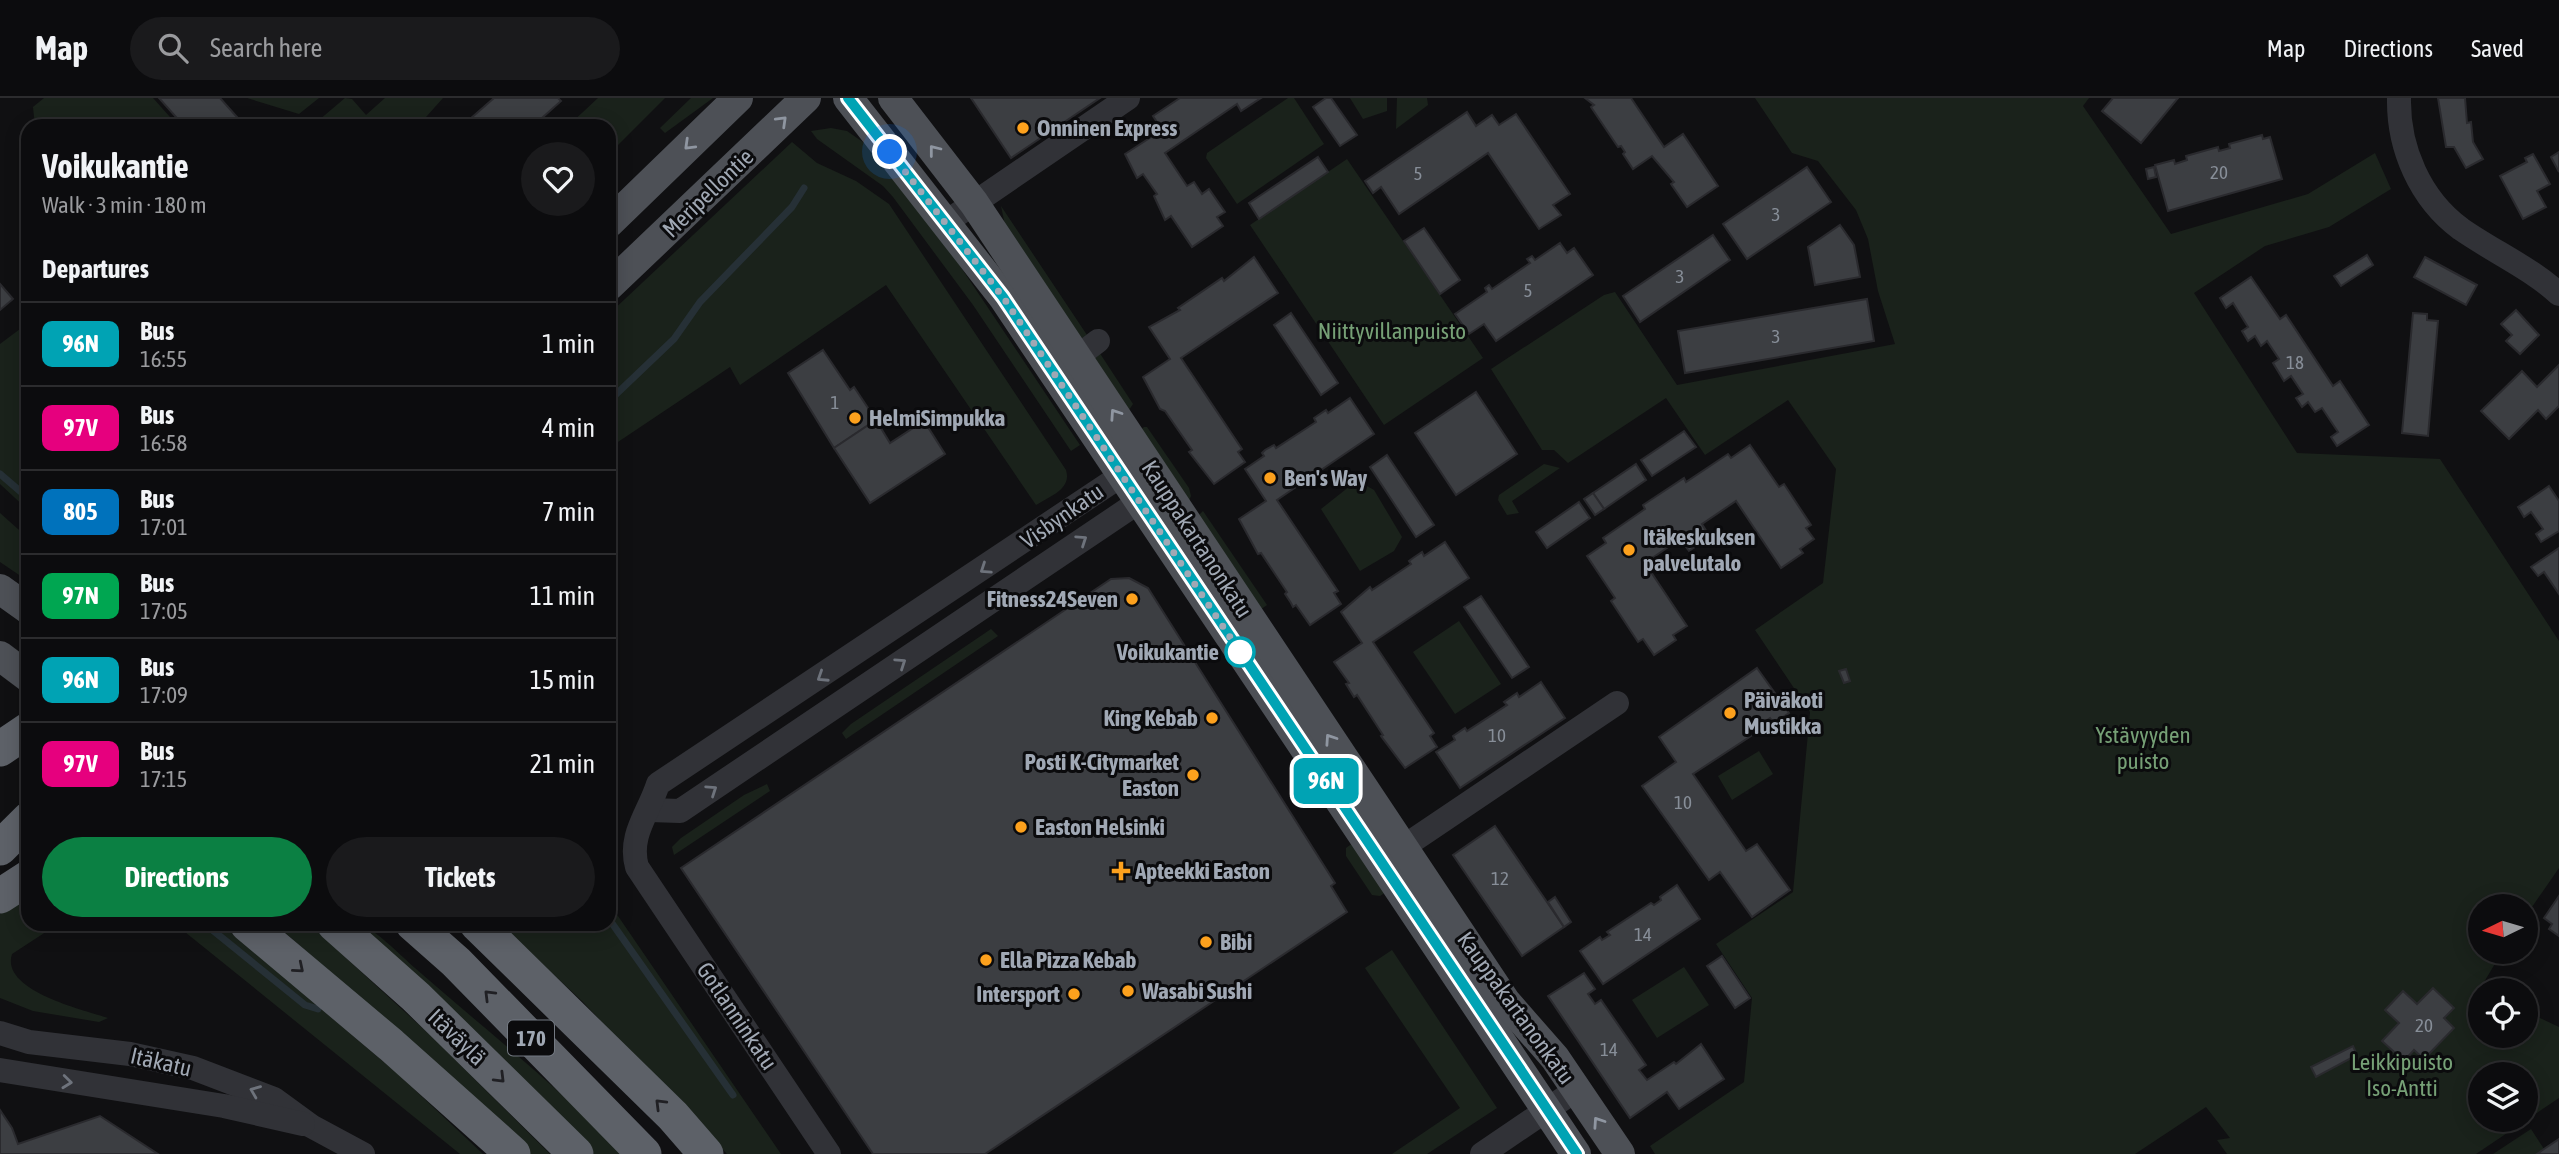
<!DOCTYPE html>
<html lang="en">
<head>
<meta charset="utf-8">
<style>
	body { margin:0; font-family:"Asap Condensed",sans-serif; background:#1a1a1c; color:#f1f3f6; height:100vh; display:flex; flex-direction:column; font-size:26px; white-space:nowrap }
	* { box-sizing:border-box; margin:0 }
	p { font-size:23px; color:#9a9b9e }
	.icon { flex:none; width:38px; height:38px; fill:none; stroke:currentColor; stroke-width:2; stroke-linecap:round; stroke-linejoin:round }
	.map { position:relative; flex:1; overflow:hidden }
	.drawer { position:absolute; left:21px; top:21px; width:595px; height:812px; display:flex; flex-direction:column; background:#0c0c0e; border-radius:21px; box-shadow:0 4px 18px #0003,0 0 0 2px #2c2c2e }
	.drawer>* { flex:none }
	.badge { padding:0 14px; border-radius:10px; font-size:24px; line-height:46px }
	.needle { width:46px; rotate:265deg }
	.tools { position:absolute; left:2468px; top:796px; display:grid; gap:14px }
	.tools a { display:grid; place-items:center; width:70px; height:70px; border-radius:50%; background:#0c0c0e; box-shadow:0 4px 18px #0003,0 0 0 2px #2c2c2e; font-size:35px }
	.you { position:absolute; width:35px; height:35px; margin:-18px; border:5px solid #fff; border-radius:50%; background:#1a73e8; box-shadow:0 0 0 10px #1a73e833 }
	.map>.badge { position:absolute; translate:-50% -50%; box-shadow:0 0 0 4px #fff }
	h2 { padding:0 21px; font-size:26px; line-height:63px }
	.round { display:grid; place-items:center; flex:none; width:74px; height:74px; border-radius:37px; background:#1a1a1c }
	.head { display:flex; align-items:center; justify-content:space-between; height:119px; padding:0 21px }
	h1 { font-size:33px; font-weight:700; line-height:52px }
	.button { display:flex; gap:14px; margin-top:auto; padding:14px 21px }
	.button a { flex:1; height:80px; border-radius:42px; background:#0b8043; color:#fff; font-size:28px; font-weight:700; line-height:80px; text-align:center }
	.button a+a { background:#1a1a1c; color:#f1f3f6 }
	ul { padding:0; list-style:none }
	li { display:flex; align-items:center; gap:21px; height:84px; padding:0 21px; border-top:2px solid #2c2c2e }
	li div { flex:1 }
	li b { display:block; font-size:26px }
	li em { font-style:normal }
	li .badge { min-width:77px; font-weight:700; text-align:center }
	header { display:flex; align-items:center; gap:42px; box-sizing:border-box; height:98px; padding:0 35px; background:#0c0c0e; border-bottom:2px solid #2c2c2e }
	header strong { font-size:33px }
	nav { display:flex; gap:38px; margin-inline-start:auto; font-size:24px }
	.search { width:490px; height:63px; background:#1a1a1c; display:flex; align-items:center; gap:18px; box-sizing:border-box; padding:0 24px; border-radius:38px; color:#9a9b9e; font-size:26px }
	.map>svg:first-child { display:block }
</style>
</head>
<body>
<header>
<strong>Map</strong>
<div class="search"><svg class="icon" aria-label="search" viewBox="0 0 24 24"><circle cx="10" cy="10" r="6"/><path d="M15 15l6 6"/></svg>Search here</div>
<nav><a>Map</a><a>Directions</a><a>Saved</a></nav>
</header>
<div class="map">
<svg width="2559" height="1056" viewBox="0 0 2559 1056">
	<rect width="100%" height="100%" fill="#101012"/>
	<g fill="#1a221b" fill-rule="evenodd">
		<path d="M44,0H153L178,28H35L33,9Z"/>
		<path d="M247,0H319L299,16Z"/>
		<path d="M345,0L352,1L366,17L385,0H443L418,28H312Z"/>
		<path d="M598,0H665L609,56V28H568Z"/>
		<path d="M691,0H713L665,35L660,30Z"/>
		<path d="M1288,0H1294L1324,46L1237,106L1206,60L1207,55Z"/>
		<path d="M1350,0H1387V13L1363,21Z"/>
		<path d="M1397,0H1427L1428,7L1396,31Z"/>
		<path d="M1755,0H2089L2083,8L2171,136L2308,96L2375,55L2391,91L2329,129L2265,148L2194,195L2297,355L2440,361L2559,543V770L2525,819V808H2480V854H2502L2484,884L2491,892H2480V938H2525V913L2559,929V1000L2476,1056H2227L2217,1042L2230,1040L2206,1009L2135,1056H1655L1650,1048L1744,984L1752,900L1716,846L1793,794L1810,614L1755,532L1823,485L1836,371L1788,302L1705,357L1666,300L1568,365L1554,352H1542L1491,271L1604,197L1615,194L1677,287L1895,246L1878,193L1868,141L1856,112L1818,63L1792,55ZM2480,976H2525V1022H2480Z"/>
		<path d="M831,30L847,33L870,49L954,159L1080,347L1071,353L973,207L893,99L883,88L817,41L811,33Z"/>
		<path d="M792,44L817,65L856,83L889,106L1066,372C1072,391 1050,398 1036,407L886,187L740,287L730,269L609,350V216Z"/>
		<path d="M1347,61L1483,260L1384,327L1250,127Z"/>
		<path d="M1001,108L1089,240L1082,245L1005,127Z"/>
		<path d="M28,225V412L0,386V246Z"/>
		<path d="M1099,254L1133,306L1127,315L1092,259Z"/>
		<path d="M1144,329H1147L1189,390L1191,398L1188,405L1138,334Z"/>
		<path d="M1544,366L1560,370L1512,403L1519,415L1507,417L1498,402L1499,397Z"/>
		<path d="M1360,384L1374,392L1402,439L1394,453L1360,473L1321,411L1350,388Z"/>
		<path d="M1203,413L1267,507L1260,512L1197,419Z"/>
		<path d="M0,415L28,440V483L0,464Z"/>
		<path d="M1459,523L1501,586L1455,616L1413,554Z"/>
		<path d="M991,531L998,538L846,641L842,635L851,626Z"/>
		<path d="M1759,653L1773,676L1732,702L1718,678Z"/>
		<path d="M767,686L770,693L674,757L672,749L681,740L744,697Z"/>
		<path d="M1357,742L1389,792L1380,798L1372,797L1346,758V750Z"/>
		<path d="M28,798V826H58L12,856C0,893 84,912 108,920L99,924L33,913L0,900V816Z"/>
		<path d="M609,810L618,818L781,1056H727L582,903L499,826H609Z"/>
		<path d="M175,826H221L398,976L483,1056H460Z"/>
		<path d="M275,826L310,827L429,936L550,1056H528L360,900Z"/>
		<path d="M356,826C371,826 402,859 415,870C484,931 559,988 622,1056H594L525,986Z"/>
		<path d="M1392,852L1497,1010L1427,1056H1392L1460,1010L1365,870Z"/>
		<path d="M1684,869L1709,907L1657,940L1632,902Z"/>
		<path d="M2531,1031L2544,1051L2537,1056H2493Z"/>
	</g>
	<g fill="none" stroke-linecap="round" stroke-linejoin="round">
		<g stroke="#263036" stroke-width="7">
			<path d="M609,303L674,241L700,204L792,109L804,90"/>
			<path d="M0,376L28,400"/>
			<path d="M609,821L733,997"/>
			<path d="M205,826L305,907L318,911"/>
		</g>
	</g>
	<g fill="#3c3e42" stroke="#2a2a2e" stroke-width="2">
		<path d="M159,0H220L245,28H184Z"/>
		<path d="M494,0H558L561,3L533,28H462Z"/>
		<path d="M971,0H1100L1011,60Z"/>
		<path d="M1180,0H1261L1241,13L1237,6L1165,55L1187,88L1194,84L1202,96L1209,91L1225,114L1217,119L1223,128L1192,149L1171,118L1165,122L1154,98L1157,96L1143,76L1137,80L1125,56L1162,32L1153,18Z"/>
		<path d="M1326,0H1331L1357,37L1340,48L1313,9Z"/>
		<path d="M1585,0H1631L1664,49L1683,36L1718,88L1687,109L1671,86L1674,84L1652,58L1633,71L1623,56L1625,54L1621,48L1618,49L1591,9L1594,7Z"/>
		<path d="M2113,0H2178L2141,45L2102,13Z"/>
		<path d="M2438,0H2465L2467,25L2471,24L2473,44L2483,61L2466,70L2454,49H2446Z"/>
		<path d="M1467,14L1476,28L1492,17L1499,27L1516,16L1570,96L1553,107L1561,117L1539,131L1488,55L1399,116L1381,89L1373,95L1365,83Z"/>
		<path d="M2262,37L2263,41L2270,39L2282,81L2168,113L2155,67L2174,62L2175,66L2187,62L2186,58L2218,49L2219,53L2230,50L2229,46Z"/>
		<path d="M2559,54V74L2551,59Z"/>
		<path d="M2533,56L2550,86L2537,93L2546,109L2523,121L2500,78L2527,64L2525,60Z"/>
		<path d="M1318,59L1328,74L1259,121L1249,105Z"/>
		<path d="M1807,69L1831,104L1747,161L1723,126Z"/>
		<path d="M2154,69L2156,79L2148,81L2146,71Z"/>
		<path d="M1840,127L1854,147L1860,179L1815,187L1808,149Z"/>
		<path d="M1424,130L1460,182L1440,196L1404,143Z"/>
		<path d="M1713,137L1730,162L1640,224L1623,198Z"/>
		<path d="M1560,145L1567,155L1574,150L1593,177L1496,243L1484,226L1469,236L1455,216L1487,194L1485,190L1489,187L1492,191L1530,165L1527,161L1532,158L1535,162Z"/>
		<path d="M2367,157L2373,167L2341,188L2334,178Z"/>
		<path d="M1254,159L1278,195L1181,260L1242,351L1238,354L1245,364L1214,386L1189,354L1192,352L1165,313L1160,311L1143,279L1170,261L1149,229L1180,212L1178,210L1222,180L1224,183Z"/>
		<path d="M2425,159L2477,187L2466,207L2414,179Z"/>
		<path d="M2251,179L2280,221L2286,217L2333,288L2340,283L2369,327L2337,348L2331,339L2338,334L2322,310L2315,314L2308,304L2302,309L2296,300L2303,296L2291,278L2284,283L2273,265L2279,261L2267,243L2261,248L2255,238L2248,243L2242,233L2248,229L2233,205L2226,210L2220,200Z"/>
		<path d="M0,186L13,201L0,212Z"/>
		<path d="M1867,201L1874,243L1685,275L1678,233Z"/>
		<path d="M2516,212L2539,237L2520,256L2506,243L2512,237L2501,226Z"/>
		<path d="M1291,215L1338,285L1321,297L1274,227Z"/>
		<path d="M2413,215L2427,216V222L2438,223L2428,338L2402,335Z"/>
		<path d="M823,252L850,292L854,289L876,322L834,350L788,275Z"/>
		<path d="M2559,267V308L2546,321L2538,312L2509,341L2481,313L2522,273L2537,289Z"/>
		<path d="M1476,294L1517,356L1456,397L1415,335Z"/>
		<path d="M1350,300L1374,336L1277,402L1338,493L1334,495L1341,506L1310,527L1296,507L1293,509L1291,505L1285,496L1287,494L1261,455L1258,456L1239,421L1266,403L1245,371L1264,358L1262,355L1265,352L1274,347L1276,350L1316,324L1314,320L1326,312L1328,315Z"/>
		<path d="M876,322L890,345L924,323L945,356L870,405L834,350Z"/>
		<path d="M1684,333L1696,349L1652,378L1641,362Z"/>
		<path d="M1750,347L1779,389L1784,386L1811,427L1806,430L1814,441L1800,451L1803,455L1781,470L1736,403L1702,426L1710,439L1689,453L1680,441L1645,465L1687,528L1673,537L1676,542L1654,557L1643,541L1638,544L1611,503L1615,500L1587,458L1606,445L1603,440L1645,411L1643,407L1684,380L1686,384L1728,356L1731,360Z"/>
		<path d="M1387,357L1434,427L1416,439L1370,369Z"/>
		<path d="M1636,366L1646,382L1604,411L1593,395Z"/>
		<path d="M2549,388L2559,403V433L2541,444L2536,436L2543,431L2531,414L2524,419L2518,409Z"/>
		<path d="M1593,395L1604,411L1595,417L1584,401Z"/>
		<path d="M1579,404L1590,420L1547,450L1536,434Z"/>
		<path d="M1445,444L1469,480L1373,544L1434,635L1430,638L1437,649L1405,670L1381,638L1383,637L1357,597L1354,599L1346,586L1349,585L1334,564L1362,545L1341,514L1370,489L1372,492L1411,466L1409,463L1413,460L1422,454L1424,458Z"/>
		<path d="M2559,450V496L2544,474L2538,478L2531,469Z"/>
		<path d="M1129,480L1148,490L1335,785L1331,788L1347,814L985,1056H873L681,770L1111,481Z"/>
		<path d="M1481,498L1529,569L1512,580L1464,509Z"/>
		<path d="M1757,570L1789,615L1774,625L1770,620L1749,635L1751,638L1693,676L1746,753L1757,746L1790,792L1752,819L1720,774L1709,782L1642,688L1676,664L1659,639Z"/>
		<path d="M1846,571L1850,583L1844,585L1839,573Z"/>
		<path d="M1541,584L1565,620L1460,690L1436,654L1455,642L1453,638L1465,630L1467,633L1507,607L1504,604L1517,595L1519,599Z"/>
		<path d="M1495,728L1564,829L1522,858L1453,757Z"/>
		<path d="M1677,787L1700,821L1603,886L1580,853L1600,839L1602,842L1610,837L1607,834L1651,805L1654,807L1661,802L1660,799Z"/>
		<path d="M2559,798V838L2549,831L2552,826L2544,820Z"/>
		<path d="M1555,799L1571,824L1564,829L1548,804Z"/>
		<path d="M1722,858L1750,900L1735,910L1707,868Z"/>
		<path d="M1584,875L1595,891L1588,896L1595,906L1601,902L1646,967L1639,972L1647,982L1674,964L1676,966L1701,946L1724,981L1679,1011L1667,994L1630,1020L1548,898Z"/>
		<path d="M2433,890L2454,910L2444,920L2454,930L2424,961L2414,952L2404,963L2382,943L2399,925L2385,912L2403,893L2417,906Z"/>
		<path d="M2353,948L2357,957L2316,979L2311,969Z"/>
		<path d="M0,1012L12,1030L18,1046L100,1018L158,1056H0Z"/>
		<path d="M2559,1041V1056H2537L2544,1051Z"/>
	</g>
	<g fill="none" stroke-linecap="round" stroke-linejoin="round">
		<g stroke="#313237" stroke-width="24">
			<path d="M2399,0C2398,50 2420,101 2461,131C2494,154 2529,169 2559,196"/>
			<path d="M945,125L1128,0"/>
			<path d="M1077,259L1098,243"/>
			<path d="M650,712L680,713L1140,403L1147,387"/>
			<path d="M1390,758L1617,605"/>
			<path d="M0,935L29,944L130,956L193,970L274,1001L311,1028L363,1056"/>
			<path d="M0,972L224,1008L303,1026"/>
			<path d="M829,1056L637,769C628,737 649,715 658,686L1122,377L1139,375"/>
			<path d="M1482,1056L1576,992"/>
		</g>
		<g stroke="#4d5056" stroke-width="30">
			<path d="M848,0L1003,199L1576,1056"/>
			<path d="M893,0L974,105L1506,904L1555,960L1620,1056"/>
			<path d="M609,125L738,0"/>
			<path d="M609,188L806,0"/>
			<path d="M0,491L28,511"/>
			<path d="M0,558L28,579"/>
		</g>
		<g stroke="#5d6168" stroke-width="35">
			<path d="M0,651L28,632"/>
			<path d="M0,750L28,722"/>
			<path d="M0,798L28,780"/>
			<path d="M247,826L391,947L513,1056"/>
			<path d="M334,826L416,899L576,1056"/>
			<path d="M413,826L456,864L644,1056"/>
			<path d="M477,826L673,1018L706,1056"/>
		</g>
	</g>
	<defs><path id="oneway-chevron" d="M-2-3.5L2.5 0L-2 3.5" fill="none" stroke-width="1.6" stroke-linecap="round" stroke-linejoin="round" transform="scale(1.75)"/></defs>
	<g stroke="#8f96a1">
		<use href="#oneway-chevron" transform="translate(782 23) rotate(-44)"/>
		<use href="#oneway-chevron" transform="translate(689 47) rotate(136)"/>
		<use href="#oneway-chevron" transform="translate(934 52) rotate(-128)"/>
		<use href="#oneway-chevron" transform="translate(1115 316) rotate(-124)"/>
		<use href="#oneway-chevron" transform="translate(1330 641) rotate(-124)"/>
		<use href="#oneway-chevron" transform="translate(1598 1024) rotate(-124)"/>
	</g>
	<g stroke="#6e737c">
		<use href="#oneway-chevron" transform="translate(1082 442) rotate(-34)"/>
		<use href="#oneway-chevron" transform="translate(985 471) rotate(146)"/>
		<use href="#oneway-chevron" transform="translate(901 565) rotate(-34)"/>
		<use href="#oneway-chevron" transform="translate(822 579) rotate(147)"/>
		<use href="#oneway-chevron" transform="translate(712 692) rotate(-34)"/>
		<use href="#oneway-chevron" transform="translate(67 984) rotate(6)"/>
		<use href="#oneway-chevron" transform="translate(255 993) rotate(-158)"/>
	</g>
	<g stroke="#202024">
		<use href="#oneway-chevron" transform="translate(299 870) rotate(40)"/>
		<use href="#oneway-chevron" transform="translate(489 897) rotate(-135)"/>
		<use href="#oneway-chevron" transform="translate(500 980) rotate(45)"/>
		<use href="#oneway-chevron" transform="translate(660 1006) rotate(-135)"/>
	</g>
	<g fill="none" stroke-linecap="round" stroke-linejoin="round">
		<g stroke="#fff" stroke-width="16">
			<path id="line" d="M848,0L1003,199L1577,1056"/>
		</g>
		<use href="#line" stroke="#00a3b4" stroke-width="10"/>
		<path stroke="#a0a8b4" stroke-width="7" stroke-dasharray="0 12.6" d="M890,54L1003,199L1240,554"/>
	</g>
	<g fill="#fda11d" stroke="#0b0b0d" stroke-width="2.5">
		<circle cx="1023" cy="30" r="7"/>
		<circle cx="855" cy="320" r="7"/>
		<circle cx="1270" cy="380" r="7"/>
		<circle cx="1629" cy="452" r="7"/>
		<circle cx="1132" cy="501" r="7"/>
		<circle cx="1730" cy="615" r="7"/>
		<circle cx="1212" cy="620" r="7"/>
		<circle cx="1193" cy="677" r="7"/>
		<circle cx="1021" cy="729" r="7"/>
		<path d="M1117.5 762.5h7v7h7v7h-7v7h-7v-7h-7v-7h7z"/>
		<circle cx="1206" cy="844" r="7"/>
		<circle cx="986" cy="862" r="7"/>
		<circle cx="1128" cy="893" r="7"/>
		<circle cx="1074" cy="896" r="7"/>
	</g>
	<circle fill="#fff" stroke="#00a3b4" stroke-width="3.5" cx="1240" cy="554" r="14"/>
	<g text-anchor="middle" dominant-baseline="central" stroke-width="6" stroke-linejoin="round" paint-order="stroke">
		<g font-size="19" fill="#878e98">
			<text x="2219" y="74">20</text>
			<text x="1418" y="75">5</text>
			<text x="1776" y="116">3</text>
			<text x="1680" y="178">3</text>
			<text x="1528" y="192">5</text>
			<text x="1776" y="238">3</text>
			<text x="2295" y="264">18</text>
			<text x="835" y="304">1</text>
			<text x="1497" y="637">10</text>
			<text x="1683" y="704">10</text>
			<text x="1500" y="780">12</text>
			<text x="1643" y="836">14</text>
			<text x="2424" y="927">20</text>
			<text x="1609" y="951">14</text>
		</g>
		<rect fill="#0b0b0d" stroke="#737982" stroke-width="2" x="508" y="922.5" width="46" height="35" rx="5"/>
		<g font-size="21" font-weight="bold" fill="#a0a8b4">
			<text x="531" y="940">170</text>
		</g>
		<g font-size="23" font-weight="bold" fill="#a0a8b4" stroke="#0b0b0d" text-anchor="start">
			<text x="1037" y="30">Onninen Express</text>
			<text x="869" y="320">HelmiSimpukka</text>
			<text x="1284" y="380">Ben's Way</text>
			<text x="1643" y="439">Itäkeskuksen<tspan x="1643" dy="26">palvelutalo</tspan></text>
			<text x="1118" y="501" text-anchor="end">Fitness24Seven</text>
			<text x="1744" y="602">Päiväkoti<tspan x="1744" dy="26">Mustikka</tspan></text>
			<text x="1198" y="620" text-anchor="end">King Kebab</text>
			<text x="1179" y="664" text-anchor="end">Posti K-Citymarket<tspan x="1179" dy="26">Easton</tspan></text>
			<text x="1035" y="729">Easton Helsinki</text>
			<text x="1135" y="773">Apteekki Easton</text>
			<text x="1220" y="844">Bibi</text>
			<text x="1000" y="862">Ella Pizza Kebab</text>
			<text x="1142" y="893">Wasabi Sushi</text>
			<text x="1060" y="896" text-anchor="end">Intersport</text>
		</g>
		<g font-size="23" fill="#a0a8b4" stroke="#0b0b0d">
			<text transform="translate(708 95) rotate(-44)">Meripellontie</text>
			<text transform="translate(1062 418) rotate(-35)">Visbynkatu</text>
			<text transform="translate(1197 441) rotate(57)">Kauppakartanonkatu</text>
			<text transform="translate(1516 910) rotate(54)">Kauppakartanonkatu</text>
			<text transform="translate(737 918) rotate(56)">Gotlanninkatu</text>
			<text transform="translate(457 939) rotate(44)">Itäväylä</text>
			<text transform="translate(161 964) rotate(13)">Itäkatu</text>
		</g>
		<g font-size="23" fill="#76a076" stroke="#0b0b0d">
			<text x="1392" y="233">Niittyvillanpuisto</text>
			<text x="2143" y="637">Ystävyyden<tspan x="2143" dy="26">puisto</tspan></text>
			<text x="2402" y="964">Leikkipuisto<tspan x="2402" dy="26">Iso-Antti</tspan></text>
		</g>
		<g font-size="23" font-weight="bold" fill="#a0a8b4" stroke="#0b0b0d" text-anchor="end">
			<text x="1219" y="554">Voikukantie</text>
		</g>
	</g>
</svg>
<div class="tools">
<a><svg class="needle" viewBox="-14 -14 28 28"><path d="M0-13l5 13h-10z" fill="#e53935"/><path d="M0 13l5-13h-10z" fill="#9a9b9e"/></svg></a>
<a><svg class="icon" aria-label="locate" viewBox="0 0 24 24"><circle cx="12" cy="12" r="6"/><path d="M12 2v4M12 18v4M2 12h4M18 12h4"/></svg></a>
<a><svg class="icon" aria-label="layers" viewBox="0 0 24 24"><path d="M12 4l9 5-9 5-9-5zM3 14l9 5 9-5"/></svg></a>
</div>
<div class="you" style="left:890px;top:54px"></div>
<b class="badge" style="left:1326px;top:683px;background:#00a3b4;color:#fff">96N</b>
<section class="drawer">
<div class="head"><div><h1>Voikukantie</h1><p>Walk · 3 min · 180 m</p></div><a class="round"><svg class="icon" aria-label="heart" viewBox="0 0 24 24"><path d="M12 20l-8-8c-3-5 5-10 8-4 3-6 11-1 8 4z"/></svg></a></div>
<h2>Departures</h2>
<ul>
<li><span class="badge" style="background:#00a3b4;color:#fff">96N</span><div><b>Bus</b><p>16:55</p></div><em>1 min</em></li>
<li><span class="badge" style="background:#e6007e;color:#fff">97V</span><div><b>Bus</b><p>16:58</p></div><em>4 min</em></li>
<li><span class="badge" style="background:#0072bc;color:#fff">805</span><div><b>Bus</b><p>17:01</p></div><em>7 min</em></li>
<li><span class="badge" style="background:#00a651;color:#fff">97N</span><div><b>Bus</b><p>17:05</p></div><em>11 min</em></li>
<li><span class="badge" style="background:#00a3b4;color:#fff">96N</span><div><b>Bus</b><p>17:09</p></div><em>15 min</em></li>
<li><span class="badge" style="background:#e6007e;color:#fff">97V</span><div><b>Bus</b><p>17:15</p></div><em>21 min</em></li>
</ul>
<div class="button"><a>Directions</a><a>Tickets</a></div>
</section>
</div>
</body>
</html>
